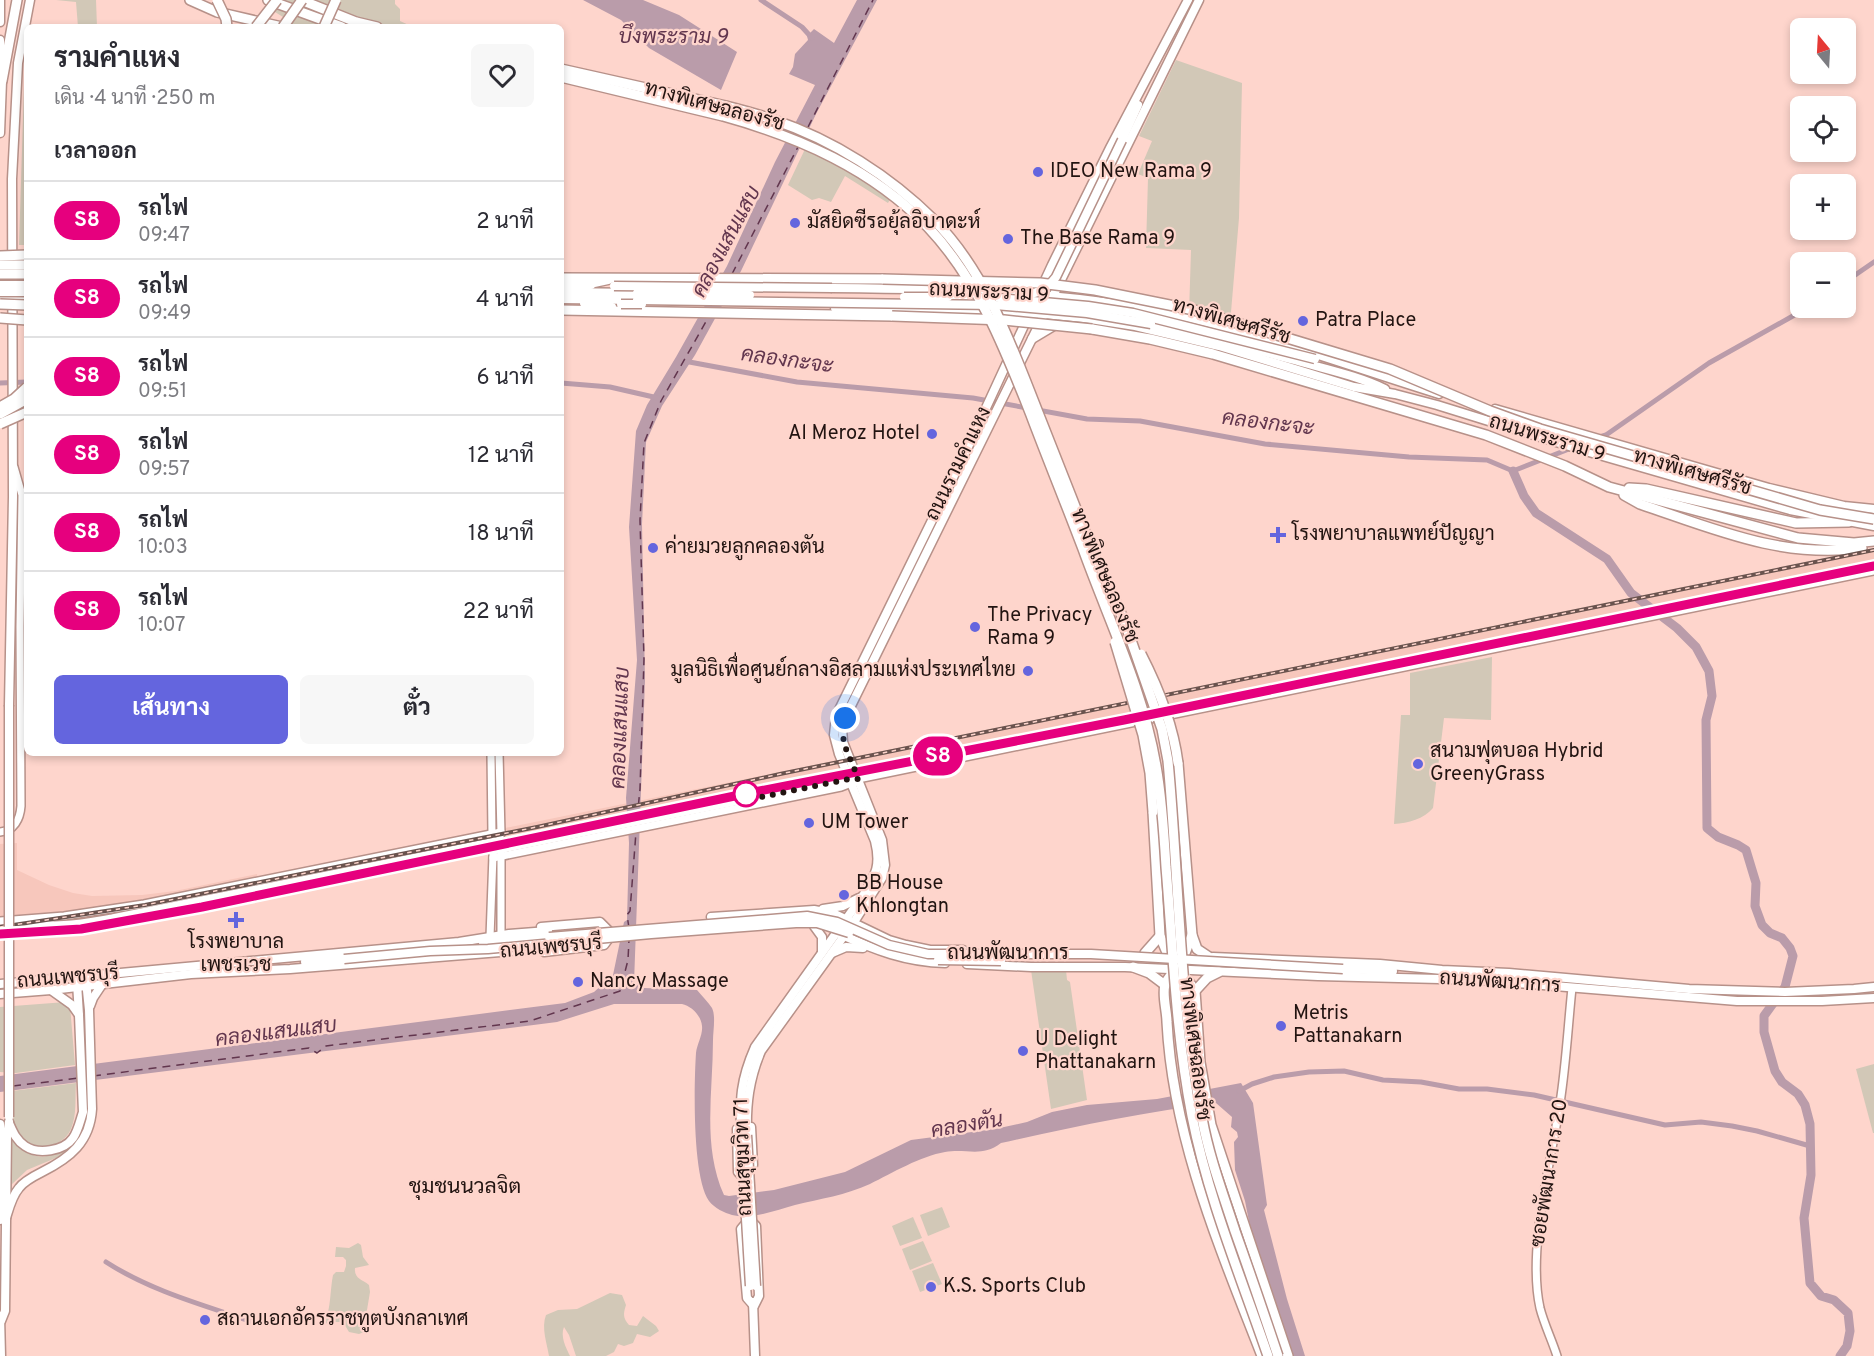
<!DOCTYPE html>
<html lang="th">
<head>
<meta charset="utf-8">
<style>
	body { margin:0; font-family:Overpass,Sarabun,sans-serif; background:#f7f7f7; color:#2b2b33; height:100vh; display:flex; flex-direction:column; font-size:22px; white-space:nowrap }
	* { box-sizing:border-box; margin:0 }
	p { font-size:20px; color:#7c7c81 }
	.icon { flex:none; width:33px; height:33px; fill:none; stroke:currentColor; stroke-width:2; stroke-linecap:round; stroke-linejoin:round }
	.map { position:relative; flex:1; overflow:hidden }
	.sheet { position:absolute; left:24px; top:24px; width:540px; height:732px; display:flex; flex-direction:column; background:#fff; border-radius:9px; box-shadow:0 3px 9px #0003 }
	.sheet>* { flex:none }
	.badge { padding:0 12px; border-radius:20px; font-size:21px; line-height:39px }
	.needle { width:39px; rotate:342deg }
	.controls { position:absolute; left:1790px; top:18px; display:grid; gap:12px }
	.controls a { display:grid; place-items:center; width:66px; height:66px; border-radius:9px; background:#fff; box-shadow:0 3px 9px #0003; font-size:30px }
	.you { position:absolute; width:30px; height:30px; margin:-15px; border:4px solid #fff; border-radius:50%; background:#1a73e8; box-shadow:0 0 0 9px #1a73e833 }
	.map>.badge { position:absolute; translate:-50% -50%; box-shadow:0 0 0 3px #fff }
	h2 { padding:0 30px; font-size:22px; line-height:54px }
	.round { display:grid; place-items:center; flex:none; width:63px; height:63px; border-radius:9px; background:#f7f7f7 }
	.overview { display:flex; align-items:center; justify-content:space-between; height:102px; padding:0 30px }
	h1 { font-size:28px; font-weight:700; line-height:45px }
	.cta { display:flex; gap:12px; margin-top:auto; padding:12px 30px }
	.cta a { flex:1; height:69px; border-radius:9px; background:#6465de; color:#fff; font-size:24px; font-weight:700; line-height:69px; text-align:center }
	.cta a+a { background:#f7f7f7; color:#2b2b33 }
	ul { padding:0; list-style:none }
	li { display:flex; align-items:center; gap:18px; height:78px; padding:0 30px; border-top:2px solid #e1e1e2 }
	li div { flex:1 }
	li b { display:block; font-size:22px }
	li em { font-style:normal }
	li .badge { min-width:66px; font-weight:700; text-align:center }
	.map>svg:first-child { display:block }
</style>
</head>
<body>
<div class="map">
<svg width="1874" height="1356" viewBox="0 0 1874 1356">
	<rect width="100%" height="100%" fill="#fed5cc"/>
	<path fill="#f7c7bc" d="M1874,549V571L1241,698L222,907L80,932L0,937V844L17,843V870L49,885L73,893L92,896L142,895L175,891L257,874L258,878H260Z"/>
	<g fill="#d2c8b7">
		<path d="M56,0H96L97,27H78L76,2Z"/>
		<path d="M270,0H395V4L400,9V21L413,27H288L291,22L267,7Z"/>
		<path d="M1176,60L1242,83L1239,218L1230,324L1189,314L1191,250L1146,248L1148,178L1138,174L1152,141L1139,136Z"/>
		<path d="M27,62V245H19L24,87Z"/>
		<path d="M814,130L857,154L899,183L888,203L845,176L831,202L819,198L812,200L788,185Z"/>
		<path d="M1492,657L1491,720L1444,718L1433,808C1424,819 1408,823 1394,824L1401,715H1410V673Z"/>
		<path d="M1031,970H1066L1067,980L1070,982L1087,1100L1051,1109Z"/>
		<path d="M66,1002L70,1006L75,1065L16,1073L0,1072V1007Z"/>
		<path d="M1874,1064V1133H1873L1856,1069Z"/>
		<path d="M76,1083C75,1098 77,1115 71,1129C63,1148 33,1153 20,1137C11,1125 13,1105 12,1091Z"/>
		<path d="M81,1127L77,1142L71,1149L63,1155L27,1170L10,1186V1138C41,1170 56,1157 81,1127Z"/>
		<path d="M942,1207L950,1227L928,1236L920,1215Z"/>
		<path d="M913,1217L922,1238L900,1246L892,1226Z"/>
		<path d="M923,1241L932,1261L910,1270L902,1249Z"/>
		<path d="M358,1243L361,1245L363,1257L369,1265L355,1268C354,1279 362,1279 369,1285L370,1292L366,1316V1331L359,1334L349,1332L343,1322H335L331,1327L325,1322C331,1308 330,1290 333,1275L336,1272H344L346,1266V1260L343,1257H335L336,1247L349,1248Z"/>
		<path d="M933,1263L942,1284L920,1292L912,1271Z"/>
		<path d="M610,1293L622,1295L626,1305C623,1314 623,1318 629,1325L637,1326L643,1316L656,1326L659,1331L650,1337L637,1334L633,1343L624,1346L618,1344L614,1352L606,1356H576L569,1335L564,1327C560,1336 566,1348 570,1356H549C547,1343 541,1328 546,1315L558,1310L577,1309Z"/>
	</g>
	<g fill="#ba9caa">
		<path d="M583,0H643L679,15L737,52L721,90L649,48L621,20Z"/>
		<path d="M857,0H877L816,114L741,271L695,355L662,406L646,442L642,524L645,681L634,983L644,988L697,990C702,996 708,1002 712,1008C716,1016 713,1031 713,1040C713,1092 702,1146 724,1195L729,1196L774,1190L845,1172L911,1140L995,1129L1027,1122L1052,1112L1087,1105L1157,1099L1241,1083L1253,1103L1267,1205L1264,1210L1287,1299L1305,1356H1290L1254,1247L1245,1201L1235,1170L1234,1142L1238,1137L1237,1132L1231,1127L1232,1117L1216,1103C1144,1112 1072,1127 1001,1143C981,1158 967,1148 945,1152C921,1156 892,1173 870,1184C846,1195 820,1199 795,1205C776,1210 752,1220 732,1215C725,1213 714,1208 709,1201C692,1177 694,1084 696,1053C697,1044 703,1035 702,1026C701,1015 691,1006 682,1004H614L557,1022L0,1092V1076L565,1003L594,992L613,975L624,922L627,920L629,843L626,798L637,660L629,527L636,431L647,405L676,357L727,266L775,162L815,85L789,74L793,67L795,54L808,40L807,36L814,29L834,43Z"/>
	</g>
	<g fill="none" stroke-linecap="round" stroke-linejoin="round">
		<g stroke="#ba9caa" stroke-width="5">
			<path d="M761,0L802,27L812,38"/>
			<path d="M1845,282L1874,262"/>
			<path d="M684,361L797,382L973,398L1087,419L1140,421L1265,444L1409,457L1487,460L1513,471L1574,447"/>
			<path d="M0,383L27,382"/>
			<path d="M561,383L610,387L658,398"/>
			<path d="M1596,438L1606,435L1709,363L1807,308"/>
			<path d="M1239,1091L1252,1084L1274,1077L1309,1072L1344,1071L1383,1080L1421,1082L1459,1089H1487L1534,1095L1665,1125L1701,1122L1732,1126L1757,1131L1810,1146"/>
			<path d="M106,1262C151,1291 203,1305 253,1322"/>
		</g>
		<path stroke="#ba9caa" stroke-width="9" d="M1513,471L1524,496L1536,513L1607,559L1631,593L1677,628L1696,647L1709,671L1712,696L1706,720L1707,828L1718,837L1738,845L1746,850L1756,883L1755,906L1762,925L1770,933L1782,938L1790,948L1793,956L1785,987L1764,1016V1032L1775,1071L1782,1082L1798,1094L1805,1105L1810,1124L1811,1175L1804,1218L1810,1283L1821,1296L1834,1300L1848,1313L1850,1331L1847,1346L1840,1356"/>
		<g stroke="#62364e" stroke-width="1.5" stroke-dasharray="8 6" stroke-linecap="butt">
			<path d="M808,127L873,0"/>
			<path d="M732,274L799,145"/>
			<path d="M637,819L640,789L644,659L640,520L644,443L661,401L708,318"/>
			<path d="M629,928L627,915L630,911L636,832"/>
			<path d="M93,1076L309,1048L317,1053L326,1046L530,1021L620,991L628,960L629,939"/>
			<path d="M13,1086L79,1078"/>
		</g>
		<g stroke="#b79189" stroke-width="10">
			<g id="minor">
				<path d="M491,753L492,835"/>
				<path d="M499,753L501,834"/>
				<path d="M0,832C14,831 20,819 21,806L20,627L22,495L14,467"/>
				<path d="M493,851L849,779H858L1874,571"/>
				<path d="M501,852V935"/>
				<path d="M493,858L841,787L854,782"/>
				<path d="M0,921L64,916L144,904L501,832"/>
				<path d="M23,921C53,929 82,923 112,918L501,840"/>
				<path d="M490,937L493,855"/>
				<path d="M1557,1356C1552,1340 1544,1324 1540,1308C1527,1249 1551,1163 1560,1103C1566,1065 1568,1026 1572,988"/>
			</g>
		</g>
		<g stroke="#b79189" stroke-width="11">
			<g id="major">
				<path d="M0,22V0"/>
				<path d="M0,40L2,81L0,133"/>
				<path d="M1122,140L1138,105"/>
				<path d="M0,279H27"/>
				<path d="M561,285H591"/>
				<path d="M585,285L608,280"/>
				<path d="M832,288C945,289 1057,290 1168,313C1260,333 1349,366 1439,394"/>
				<path d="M561,292L637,293"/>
				<path d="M0,297L27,298"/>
				<path d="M948,297L984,298"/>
				<path d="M561,299L637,300"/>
				<path d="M584,303L612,307"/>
				<path d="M835,308L1044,314L1084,318L1135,326L1219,346L1354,387L1395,394L1437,405L1582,450L1790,510L1874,526"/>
				<path d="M1157,326C1206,336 1253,349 1301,362C1329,370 1358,376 1385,389"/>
				<path d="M1032,339L1057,324"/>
				<path d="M1495,409L1769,488L1844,506L1874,509"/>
				<path d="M9,705L13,497L12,179L18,63L30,0"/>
				<path d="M823,909L843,906L859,898"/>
				<path d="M711,917L814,910L835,914L889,940L906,945L930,950H963"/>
				<path d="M814,926L822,937V952"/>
				<path d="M541,927L600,922L609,931L610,937L604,945L544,952"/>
				<path d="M840,934C875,950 906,962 945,963"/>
				<path d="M483,943L549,937"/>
				<path d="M832,953L846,947L863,948"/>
				<path d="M1213,957L1380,964L1442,970L1509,973L1689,989L1785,992L1854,989L1874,987"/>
				<path d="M305,962L344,959"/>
				<path d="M967,964L1031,967H1125L1318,976L1480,980L1737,1001H1822L1874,998"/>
				<path d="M1343,969L1393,971"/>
				<path d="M77,983L79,1015"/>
				<path d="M0,984L459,942L509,934L548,931"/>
				<path d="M0,994L51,990L191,974L290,969L549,948"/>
				<path d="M90,1006L93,998L103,983"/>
				<path d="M9,1123C13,1132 16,1140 25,1146C38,1155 64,1151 73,1138C78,1131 80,1121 83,1112L79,1015L72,1005L51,990"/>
				<path d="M0,1124V1220"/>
				<path d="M751,1127L753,1165"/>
				<path d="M737,1129L738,1172L743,1177L749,1176"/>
				<path d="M741,1135C740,1099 740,1081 755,1047L864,894C876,874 881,865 875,841L839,754L834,735L836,716L967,449L1052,265L1111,146L1188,0"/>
				<path d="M747,1135C746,1105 749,1079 761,1051L854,922L882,878L885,865L882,840L843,742L842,728L845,718L1199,0"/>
				<path d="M6,1218C9,1208 12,1196 19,1188C24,1181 34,1176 42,1172C70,1158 90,1142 92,1109L89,1010L86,981"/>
				<path d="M746,1223L754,1224L756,1226L759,1296L754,1306L747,1298L741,1229Z"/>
				<path d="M753,1302L755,1356"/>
				<path d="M0,1316L1,1356"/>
				<path d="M1,1321L5,1311L7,1135L9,1122"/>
			</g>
		</g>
		<g stroke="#b79189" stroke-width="12">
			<g id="highway">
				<path d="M190,0L217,12L282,27"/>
				<path d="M268,0L342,27"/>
				<path d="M301,0L356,22L377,27"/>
				<path d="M561,69L726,106"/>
				<path d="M561,77L723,116"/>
				<path d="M2,81L17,0"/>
				<path d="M561,278L883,279"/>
				<path d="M561,310L892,316"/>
				<path d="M1092,329L1150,339L1213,354L1486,435L1565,466L1609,487L1724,518L1798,538L1854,543L1874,541"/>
				<path d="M1629,488L1646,489L1796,523L1849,522"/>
				<path d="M1624,495L1640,504C1714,529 1782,559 1862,548"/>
				<path d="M1097,562L1124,620"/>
				<path d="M1178,763L1192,935L1197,949L1209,957"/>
				<path d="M1153,812L1160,936L1168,955"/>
				<path d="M1145,953L1160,936"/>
				<path d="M1184,956L1192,935"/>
				<path d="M1133,967L1149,973L1165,985"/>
				<path d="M1175,970C1172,974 1166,980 1165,985C1162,995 1167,1011 1167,1022C1173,1139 1220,1248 1262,1356"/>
				<path d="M1182,971L1195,991L1200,1062L1211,1125L1288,1356"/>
				<path d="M1195,991L1207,978L1219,972"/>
			</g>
		</g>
		<use href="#minor" stroke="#fff" stroke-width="7"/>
		<use href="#major" stroke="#fff" stroke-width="8"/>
		<use href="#highway" stroke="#fff" stroke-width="9"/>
		<g stroke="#6a534e" stroke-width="4">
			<g id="rail">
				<path d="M0,927L145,905L537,827L780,774L1874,550"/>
				<path d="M9,933L81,929L202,907L749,793L1124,720L1874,566"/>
			</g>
		</g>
		<use href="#rail" stroke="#fed5cc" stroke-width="1.5" stroke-dasharray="4.5" stroke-linecap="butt"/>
		<g stroke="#b79189" stroke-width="11" stroke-linecap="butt">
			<g id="major-bridge">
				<path d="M0,285H27"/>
				<path d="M614,286L832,288"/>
				<path d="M0,292H27"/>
				<path d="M637,293L750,295"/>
				<path d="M1020,296C1036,294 1046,290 1056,277L1122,140"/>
				<path d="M904,297H948"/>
				<path d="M999,298L1088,306L1133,313L1315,359"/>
				<path d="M637,300L995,305L1087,313L1151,324"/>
				<path d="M621,304H642"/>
				<path d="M549,937L807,916L837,922L889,945L928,954H1091L1343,969"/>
				<path d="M344,959L430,951L488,949L651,934L796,923H817L849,933"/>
				<path d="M938,960L1001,961"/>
				<path d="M9,1117V705"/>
				<path d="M741,1135L750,1286"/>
				<path d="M747,1135L756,1286"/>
			</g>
		</g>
		<g stroke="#b79189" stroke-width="12" stroke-linecap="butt">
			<g id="highway-bridge">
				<path d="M217,0L226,19L227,27"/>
				<path d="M256,27L277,0"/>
				<path d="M283,27L302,0"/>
				<path d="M324,27L336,0"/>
				<path d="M726,106C742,110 758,114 774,120C833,140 890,176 934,220C985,271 1011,344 1037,410C1057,461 1077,511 1097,562"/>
				<path d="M723,116C799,137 872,169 928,227C978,280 1005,349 1031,415C1048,460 1066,504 1083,549C1109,621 1143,690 1156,766C1162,799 1164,833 1166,867C1173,950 1176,1034 1192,1116C1208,1198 1241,1277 1268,1356"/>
				<path d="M0,256L27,255"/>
				<path d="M0,265H27"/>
				<path d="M0,274H27"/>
				<path d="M883,279L1040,283L1095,290L1194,310L1390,369L1490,411L1540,429L1820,510L1874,519"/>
				<path d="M0,304L27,305"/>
				<path d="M892,316L1004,320L1092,329"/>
				<path d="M0,318L27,320"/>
				<path d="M0,407L14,399L27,387"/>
				<path d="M0,414L27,399"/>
				<path d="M0,424L27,412"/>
				<path d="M1124,620L1162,729L1168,761C1179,879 1179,1001 1202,1118C1209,1157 1223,1194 1235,1231C1250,1273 1264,1314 1278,1356"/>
				<path d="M1115,642L1143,735L1150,773L1153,812"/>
				<path d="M1141,654C1159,689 1173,724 1178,763"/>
			</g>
		</g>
		<use href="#major-bridge" stroke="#fff" stroke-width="8"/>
		<use href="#highway-bridge" stroke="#fff" stroke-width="9"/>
	</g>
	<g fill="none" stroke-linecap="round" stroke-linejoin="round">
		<g stroke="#fff" stroke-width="14">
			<path id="line" d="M0,934L81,929L202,907L749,793L1124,720L1874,566"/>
		</g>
		<use href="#line" stroke="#e6007e" stroke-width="9"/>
		<path stroke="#221411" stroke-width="6" stroke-dasharray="0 10.8" d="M746,794L747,800L849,779H858C851,756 838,744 845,718"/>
	</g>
	<g fill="#6465de" stroke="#fed5cc" stroke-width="2">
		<circle cx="1038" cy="172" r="6"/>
		<circle cx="795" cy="223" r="6"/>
		<circle cx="1008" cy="239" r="6"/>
		<circle cx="1303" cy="321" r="6"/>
		<circle cx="932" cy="434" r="6"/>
		<path d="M1275 526h6v6h6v6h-6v6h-6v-6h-6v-6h6z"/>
		<circle cx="653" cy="548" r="6"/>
		<circle cx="975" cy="627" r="6"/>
		<circle cx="1028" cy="671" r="6"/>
		<circle cx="1418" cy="764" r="6"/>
		<circle cx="809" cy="823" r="6"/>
		<circle cx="844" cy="895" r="6"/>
		<path d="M233 911h6v6h6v6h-6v6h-6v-6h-6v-6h6z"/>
		<circle cx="578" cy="982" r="6"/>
		<circle cx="1281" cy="1026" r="6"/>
		<circle cx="1023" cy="1051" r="6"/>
		<circle cx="931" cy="1287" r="6"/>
		<circle cx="205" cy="1320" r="6"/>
	</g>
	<circle fill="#fff" stroke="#e6007e" stroke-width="3" cx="746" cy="794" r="12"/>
	<g text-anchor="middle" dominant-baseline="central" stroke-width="4.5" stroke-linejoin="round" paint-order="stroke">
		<g font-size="20" fill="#221411" stroke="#fed5cc">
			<text transform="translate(714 107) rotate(15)">ทางพิเศษฉลองรัช</text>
			<text transform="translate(989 293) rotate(3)">ถนนพระราม 9</text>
			<text transform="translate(1231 322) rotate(16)">ทางพิเศษศรีรัช</text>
			<text transform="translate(1547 439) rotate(17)">ถนนพระราม 9</text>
			<text transform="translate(959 464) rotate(-64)">ถนนรามคำแหง</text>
			<text transform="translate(1692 473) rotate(16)">ทางพิเศษศรีรัช</text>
			<text transform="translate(1104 576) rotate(67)">ทางพิเศษฉลองรัช</text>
			<text transform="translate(551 948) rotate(-5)">ถนนเพชรบุรี</text>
			<text x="1008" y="954">ถนนพัฒนาการ</text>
			<text transform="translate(68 978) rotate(-5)">ถนนเพชรบุรี</text>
			<text transform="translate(1500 983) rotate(4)">ถนนพัฒนาการ</text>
			<text transform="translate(1194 1049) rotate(83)">ทางพิเศษฉลองรัช</text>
			<text transform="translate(744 1157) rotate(-92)">ถนนสุขุมวิท 71</text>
			<text transform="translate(1550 1173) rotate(-81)">ซอยพัฒนาการ 20</text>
		</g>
		<g font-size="20" fill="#221411" stroke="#fed5cc" text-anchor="start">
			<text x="1050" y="172">IDEO New Rama 9</text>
			<text x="807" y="223">มัสยิดซีรอยุ้ลอิบาดะห์</text>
			<text x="1020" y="239">The Base Rama 9</text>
			<text x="1315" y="321">Patra Place</text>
			<text x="920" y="434" text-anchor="end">Al Meroz Hotel</text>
			<text x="1292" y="535">โรงพยาบาลแพทย์ปัญญา</text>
			<text x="665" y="548">ค่ายมวยลูกคลองตัน</text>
			<text x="987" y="616">The Privacy<tspan x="987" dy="23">Rama 9</tspan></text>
			<text x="1016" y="671" text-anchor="end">มูลนิธิเพื่อศูนย์กลางอิสลามแห่งประเทศไทย</text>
			<text x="1430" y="752">สนามฟุตบอล Hybrid<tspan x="1430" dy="23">GreenyGrass</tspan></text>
			<text x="821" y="823">UM Tower</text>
			<text x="856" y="884">BB House<tspan x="856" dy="23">Khlongtan</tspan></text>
			<text x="236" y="943" text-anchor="middle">โรงพยาบาล<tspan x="236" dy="23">เพชรเวช</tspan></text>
			<text x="590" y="982">Nancy Massage</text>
			<text x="1293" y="1014">Metris<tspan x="1293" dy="23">Pattanakarn</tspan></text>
			<text x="1035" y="1040">U Delight<tspan x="1035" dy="23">Phattanakarn</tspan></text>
			<text x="943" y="1287">K.S. Sports Club</text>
			<text x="217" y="1320">สถานเอกอัครราชทูตบังกลาเทศ</text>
		</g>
		<g font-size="21" font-style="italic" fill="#62364e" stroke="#fed5cc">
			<text x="673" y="37">บึงพระราม 9</text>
			<text transform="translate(727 242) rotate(-62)">คลองแสนแสบ</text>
			<text transform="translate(787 361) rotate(8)">คลองกะจะ</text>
			<text transform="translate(1268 424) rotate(7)">คลองกะจะ</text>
			<text transform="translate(621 728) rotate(-88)">คลองแสนแสบ</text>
			<text transform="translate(276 1033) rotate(-7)">คลองแสนแสบ</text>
			<text transform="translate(967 1126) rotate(-9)">คลองตัน</text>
		</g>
		<g font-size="21" fill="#221411" stroke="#fed5cc">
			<text x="465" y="1187">ชุมชนนวลจิต</text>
		</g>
	</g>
</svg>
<div class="controls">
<a><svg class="needle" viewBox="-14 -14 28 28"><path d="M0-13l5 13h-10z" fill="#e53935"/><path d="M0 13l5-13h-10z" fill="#7c7c81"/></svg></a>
<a><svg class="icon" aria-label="locate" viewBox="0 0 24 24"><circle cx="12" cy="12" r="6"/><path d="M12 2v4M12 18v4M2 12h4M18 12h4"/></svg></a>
<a>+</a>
<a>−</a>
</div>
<div class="you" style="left:845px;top:718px"></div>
<b class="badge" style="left:938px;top:756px;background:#e6007e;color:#fff">S8</b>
<section class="sheet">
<div class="overview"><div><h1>รามคำแหง</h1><p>เดิน · 4 นาที · 250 m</p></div><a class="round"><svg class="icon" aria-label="heart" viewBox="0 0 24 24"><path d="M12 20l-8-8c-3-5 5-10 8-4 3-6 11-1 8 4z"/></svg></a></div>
<h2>เวลาออก</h2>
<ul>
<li><span class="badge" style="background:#e6007e;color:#fff">S8</span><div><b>รถไฟ</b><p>09:47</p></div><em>2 นาที</em></li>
<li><span class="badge" style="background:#e6007e;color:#fff">S8</span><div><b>รถไฟ</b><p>09:49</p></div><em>4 นาที</em></li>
<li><span class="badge" style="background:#e6007e;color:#fff">S8</span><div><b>รถไฟ</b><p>09:51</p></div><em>6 นาที</em></li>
<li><span class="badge" style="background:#e6007e;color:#fff">S8</span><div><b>รถไฟ</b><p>09:57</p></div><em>12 นาที</em></li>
<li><span class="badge" style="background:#e6007e;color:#fff">S8</span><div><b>รถไฟ</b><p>10:03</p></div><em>18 นาที</em></li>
<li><span class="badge" style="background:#e6007e;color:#fff">S8</span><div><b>รถไฟ</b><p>10:07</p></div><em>22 นาที</em></li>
</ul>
<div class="cta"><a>เส้นทาง</a><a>ตั๋ว</a></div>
</section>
</div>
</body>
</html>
